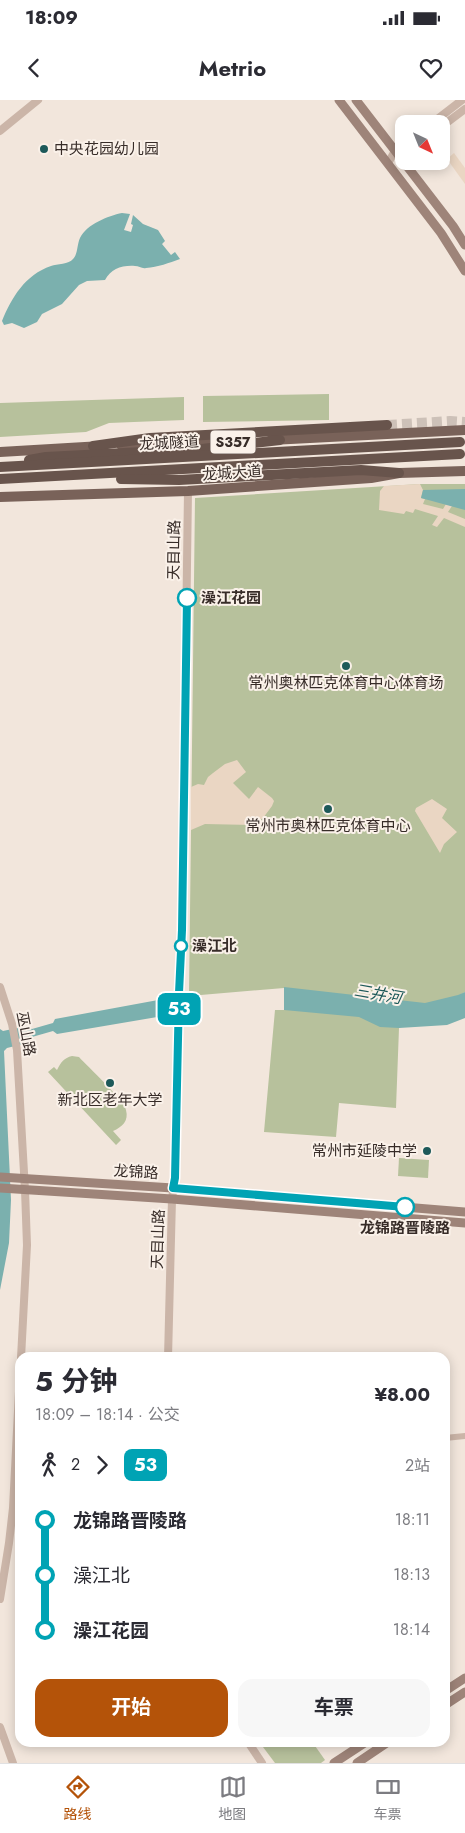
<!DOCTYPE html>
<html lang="zh">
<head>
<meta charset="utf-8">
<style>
	body { margin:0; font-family:Jost,"Noto Sans SC",sans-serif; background:#f7f7f7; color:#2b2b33; height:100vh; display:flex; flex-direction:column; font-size:19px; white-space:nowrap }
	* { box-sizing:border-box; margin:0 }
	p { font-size:16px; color:#7c7c81 }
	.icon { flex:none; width:28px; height:28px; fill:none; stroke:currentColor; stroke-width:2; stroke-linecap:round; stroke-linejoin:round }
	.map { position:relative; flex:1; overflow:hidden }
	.drawer { position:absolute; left:15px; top:1252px; width:435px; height:395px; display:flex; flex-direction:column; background:#fff; border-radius:15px; box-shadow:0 2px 12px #0003 }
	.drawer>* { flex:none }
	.badge { padding:0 10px; border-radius:8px; font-size:18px; line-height:32px }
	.needle { width:32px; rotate:137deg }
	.fabs { position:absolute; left:395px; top:15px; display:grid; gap:10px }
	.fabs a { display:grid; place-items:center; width:55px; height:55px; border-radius:10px; background:#fff; box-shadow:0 2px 12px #0003; font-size:25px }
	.map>.badge { position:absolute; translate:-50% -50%; box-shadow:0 0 0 2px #fff }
	.legs { display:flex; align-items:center; gap:8px; height:55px; padding:0 20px; font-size:16px }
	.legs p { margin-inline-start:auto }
	.head { display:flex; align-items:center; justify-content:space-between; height:85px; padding:0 20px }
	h1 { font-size:28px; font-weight:700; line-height:38px }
	.cta { display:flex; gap:10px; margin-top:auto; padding:10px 20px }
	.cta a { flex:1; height:58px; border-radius:15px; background:#b45309; color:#fff; font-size:20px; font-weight:700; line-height:58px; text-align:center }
	.cta a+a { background:#f7f7f7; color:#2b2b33 }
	ul { padding:0 20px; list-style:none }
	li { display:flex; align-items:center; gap:18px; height:55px; font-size:19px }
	li i { display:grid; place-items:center; width:8px; height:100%; margin:0 6px; background:currentColor }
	li i::after { content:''; width:12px; height:12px; margin:-6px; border:4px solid; border-radius:50%; background:#fff }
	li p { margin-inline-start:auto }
	li:first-child i { background:linear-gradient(#0000 50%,currentColor 0) }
	li:last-child i { background:linear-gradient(currentColor 50%,#0000 0) }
	.status { display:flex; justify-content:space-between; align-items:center; height:35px; padding:0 25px; background:#fff; direction:ltr }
	.status svg { height:14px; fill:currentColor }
	header { display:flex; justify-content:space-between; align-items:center; height:65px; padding:0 20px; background:#fff; font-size:22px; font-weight:700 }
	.tabs { display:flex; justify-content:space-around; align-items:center; height:70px; border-top:1px solid #e1e1e2; background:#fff; font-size:14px; color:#7c7c81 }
	.tabs a { display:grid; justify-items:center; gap:2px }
	.tabs .current { color:#b45309 }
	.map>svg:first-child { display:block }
</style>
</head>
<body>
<div class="status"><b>18:09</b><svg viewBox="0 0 49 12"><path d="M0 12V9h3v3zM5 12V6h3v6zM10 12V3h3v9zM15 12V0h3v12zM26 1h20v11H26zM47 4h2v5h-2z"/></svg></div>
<header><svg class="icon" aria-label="back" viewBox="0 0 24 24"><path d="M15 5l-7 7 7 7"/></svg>Metrio<svg class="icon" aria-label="heart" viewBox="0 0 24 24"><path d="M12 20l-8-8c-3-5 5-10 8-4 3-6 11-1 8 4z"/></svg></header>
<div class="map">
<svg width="465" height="1663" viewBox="0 0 465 1663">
	<rect width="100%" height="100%" fill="#f2e6dc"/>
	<g fill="#b7c19c">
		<path d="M329,294V320L203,322V296Z"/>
		<path d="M184,297V320L109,323L86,332L0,337V303Z"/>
		<path d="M420,384H465V892L399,928L396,1008L339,1003L336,1037L264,1032L275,910H284V888L189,896L195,398Z"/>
		<path d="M72,956L79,957C88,967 124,1000 126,1010C129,1021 122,1027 113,1031L121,1040L116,1045L48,972L54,967L57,970C61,962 64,958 72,956Z"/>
		<path d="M399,1058L429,1060L428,1078L398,1076Z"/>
		<path d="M260,1643H313L325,1660L321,1663H275Z"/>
	</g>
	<g fill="#ead6c3">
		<path d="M454,53L465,68V84L447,59Z"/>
		<path d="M420,384L423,390L421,398L425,399L423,404L443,409L446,404L452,406L448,412L465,419V427L444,418L437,427L432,425L438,416L415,409L413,413L406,411L404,414L379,410L380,391L384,386Z"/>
		<path d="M237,660L246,672L233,683L249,699L258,687L272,698L274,701L272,706L263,718L252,725L205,724L191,730V687L198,684L204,685L208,677L213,673L225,664Z"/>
		<path d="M432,699L447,709L442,718L457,732L444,744L440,753L415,711L416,708Z"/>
	</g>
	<g fill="#7bb0ae">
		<path d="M122,113L130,114L124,130L131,132L133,125L131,124L133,115L143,124L158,130L165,141L162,144L171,155L175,152L180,159C169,163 158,167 146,168C142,169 139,166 135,166C122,165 111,169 105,180L87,181L79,185L62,204L42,214L37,222L24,228L12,223L4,225L2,221C12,197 25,175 51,166C57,164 69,164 73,159C78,154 77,144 80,138C87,124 108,116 122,113Z"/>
		<path d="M465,389V410L421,398L423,390Z"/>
		<path d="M284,887L425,903L458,895L465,892V918L447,925L399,928L380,927L359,917L284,910Z"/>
		<path d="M169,898V915L57,934L53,931L32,937L31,942L7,948L4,951L11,1100L9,1143L0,1190V929L3,931L26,926L32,929L53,923L55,919Z"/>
	</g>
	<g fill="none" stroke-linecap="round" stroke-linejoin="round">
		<path stroke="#cdc1b8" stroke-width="10" stroke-dasharray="10 5" stroke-linecap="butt" d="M387,325L450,321L465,322"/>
		<path stroke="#cbb5a8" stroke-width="6" d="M445,1338L465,1336"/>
		<g stroke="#cbb5a8" stroke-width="8">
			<path d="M431,24L462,0"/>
			<path d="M441,27L465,9"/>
			<path d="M0,31L38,0"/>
			<path d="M388,63L395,51L404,44"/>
			<path d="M0,887L12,924L17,950L25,1090L27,1145L21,1258"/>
			<path d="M168,1258L172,1099L175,1077L179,893L182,830L188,391"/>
			<path d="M0,1499L9,1443L13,1408L20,1272"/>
			<path d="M0,1627L13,1663"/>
			<path d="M248,1642L262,1663"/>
		</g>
		<g stroke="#9e8479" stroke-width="9">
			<path d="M339,0L441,133L465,171"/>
			<path d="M356,0L453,126L465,145"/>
			<path d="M0,1077L173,1088L465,1112"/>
			<path d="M0,1088L172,1099L465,1123"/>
			<path d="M445,1591L465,1578"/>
			<path d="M445,1605L465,1592"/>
			<path d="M334,1663L366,1642"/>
			<path d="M357,1663L388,1642"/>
		</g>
		<g stroke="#796259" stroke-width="10">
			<path d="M271,340L465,330"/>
			<path d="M121,345L219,343"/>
			<path d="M0,352L102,346"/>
			<path d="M0,397L188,391L371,378L399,373L465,371"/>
		</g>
		<g stroke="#68544c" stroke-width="10">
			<path d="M93,346L150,338L387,325"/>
			<path d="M29,360L46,357L202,349L280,340"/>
			<path d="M0,367L460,342"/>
			<path d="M0,379L460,354"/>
			<path d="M121,379L179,380L361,370L399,373"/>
		</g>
	</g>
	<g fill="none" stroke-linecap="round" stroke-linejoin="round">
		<g stroke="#fff" stroke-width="11">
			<path id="line-1" d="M187,498L182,830L179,893L175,1078L173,1088L405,1107"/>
		</g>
		<use href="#line-1" stroke="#00a3b4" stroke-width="8"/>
	</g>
	<g fill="#1d5959" stroke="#faf1e9" stroke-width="2">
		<circle cx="44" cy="49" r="5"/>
		<circle cx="346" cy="566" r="5"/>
		<circle cx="328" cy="709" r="5"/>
		<circle cx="110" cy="983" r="5"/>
		<circle cx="427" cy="1051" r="5"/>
	</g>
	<g fill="#fff" stroke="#00a3b4" stroke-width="2.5">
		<circle cx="187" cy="498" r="9"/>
		<circle cx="181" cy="846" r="6"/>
		<circle cx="405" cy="1107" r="9"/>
	</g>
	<g text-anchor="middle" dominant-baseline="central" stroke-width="4" stroke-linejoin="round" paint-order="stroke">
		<rect fill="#faf1e9" stroke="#726762" stroke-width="1" x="210.5" y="330.5" width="45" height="23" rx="4"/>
		<g font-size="14" font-weight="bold" fill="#372c28">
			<text x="233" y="342">S357</text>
		</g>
		<g font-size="15" fill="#372c28" stroke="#faf1e9">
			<text x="54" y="49" text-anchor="start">中央花园幼儿园</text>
			<text x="346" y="583">常州奥林匹克体育中心体育场</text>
			<text x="328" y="726">常州市奥林匹克体育中心</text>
			<text x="110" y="1000">新北区老年大学</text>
			<text x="417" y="1051" text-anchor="end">常州市延陵中学</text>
		</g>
		<g font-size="15" fill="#372c28" stroke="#faf1e9">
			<text transform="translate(169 343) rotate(-3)">龙城隧道</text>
			<text transform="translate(232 373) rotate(-4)">龙城大道</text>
			<text transform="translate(174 450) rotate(-89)">天目山路</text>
			<text transform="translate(26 934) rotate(79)">巫山路</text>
			<text transform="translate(136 1072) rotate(3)">龙锦路</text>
			<text transform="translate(158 1139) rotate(-88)">天目山路</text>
		</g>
		<g font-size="15" font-weight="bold" fill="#372c28" stroke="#faf1e9" text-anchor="start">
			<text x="201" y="498">澡江花园</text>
			<text x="192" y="846">澡江北</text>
			<text x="405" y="1128" text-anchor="middle">龙锦路晋陵路</text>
		</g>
		<g font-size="16" font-style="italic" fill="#1d5959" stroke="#faf1e9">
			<text transform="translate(378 894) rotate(10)">三井河</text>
		</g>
	</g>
</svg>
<div class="fabs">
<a><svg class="needle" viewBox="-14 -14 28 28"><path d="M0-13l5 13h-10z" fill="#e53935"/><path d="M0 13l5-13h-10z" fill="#7c7c81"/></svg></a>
</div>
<b class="badge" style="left:179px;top:909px;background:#00a3b4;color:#fff">53</b>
<section class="drawer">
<div class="head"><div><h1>5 分钟</h1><p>18:09 – 18:14 · 公交</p></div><b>¥8.00</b></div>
<div class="legs"><svg class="icon" aria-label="walk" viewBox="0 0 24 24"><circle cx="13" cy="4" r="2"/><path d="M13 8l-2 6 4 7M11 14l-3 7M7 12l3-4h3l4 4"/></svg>2<svg class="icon" aria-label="forward" viewBox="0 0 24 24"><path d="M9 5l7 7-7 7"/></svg><b class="badge" style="background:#00a3b4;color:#fff">53</b><p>2站</p></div>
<ul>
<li><i style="color:#00a3b4"></i><b>龙锦路晋陵路</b><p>18:11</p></li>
<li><i style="color:#00a3b4"></i><span>澡江北</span><p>18:13</p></li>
<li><i style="color:#00a3b4"></i><b>澡江花园</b><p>18:14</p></li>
</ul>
<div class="cta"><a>开始</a><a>车票</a></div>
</section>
</div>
<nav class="tabs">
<a class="current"><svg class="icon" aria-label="directions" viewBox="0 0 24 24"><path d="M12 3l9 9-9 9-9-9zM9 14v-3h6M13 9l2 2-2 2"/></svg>路线</a>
<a><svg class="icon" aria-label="map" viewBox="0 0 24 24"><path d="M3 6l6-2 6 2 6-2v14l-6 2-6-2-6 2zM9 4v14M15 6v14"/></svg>地图</a>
<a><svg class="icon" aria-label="tickets" viewBox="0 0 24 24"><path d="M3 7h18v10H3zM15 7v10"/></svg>车票</a>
</nav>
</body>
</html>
